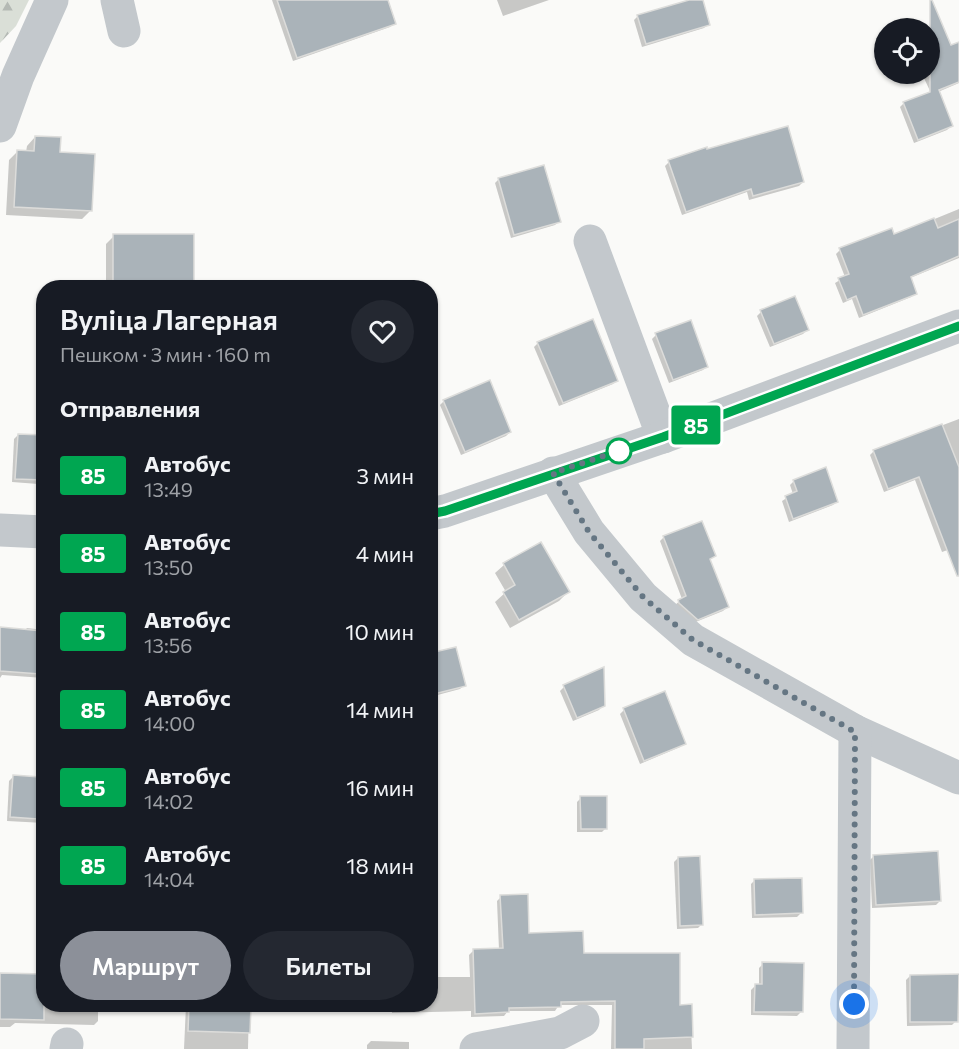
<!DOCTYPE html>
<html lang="ru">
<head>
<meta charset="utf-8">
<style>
	body { margin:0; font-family:Commissioner,sans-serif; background:#242831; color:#f1f3f6; height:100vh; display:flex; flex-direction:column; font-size:22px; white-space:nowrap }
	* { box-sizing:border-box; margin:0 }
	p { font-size:20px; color:#9ea1a6 }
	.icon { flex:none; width:33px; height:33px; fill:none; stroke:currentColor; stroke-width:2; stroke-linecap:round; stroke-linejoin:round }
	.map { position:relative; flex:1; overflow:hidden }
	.panel { position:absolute; left:36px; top:280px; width:402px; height:732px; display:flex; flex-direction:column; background:#171b24; border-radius:24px; box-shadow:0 2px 4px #0004 }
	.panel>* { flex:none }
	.badge { padding:0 12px; border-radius:4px; font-size:21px; line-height:39px }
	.fabs { position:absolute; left:874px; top:18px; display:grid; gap:12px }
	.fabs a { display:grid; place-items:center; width:66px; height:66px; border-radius:50%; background:#171b24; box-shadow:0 2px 4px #0004; font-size:30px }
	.you { position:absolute; width:30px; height:30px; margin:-15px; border:4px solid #fff; border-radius:50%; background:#1a73e8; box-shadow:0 0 0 9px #1a73e833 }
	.map>.badge { position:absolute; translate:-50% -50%; box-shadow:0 0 0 3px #fff }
	h2 { padding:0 24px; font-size:22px; line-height:54px }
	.round { display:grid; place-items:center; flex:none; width:63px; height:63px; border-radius:32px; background:#242831 }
	.headline { display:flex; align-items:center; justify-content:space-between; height:102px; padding:0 24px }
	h1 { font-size:28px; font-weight:600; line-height:45px }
	.action { display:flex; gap:12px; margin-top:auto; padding:12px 24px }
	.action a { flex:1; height:69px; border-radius:36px; background:#8c9099; color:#fff; font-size:24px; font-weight:600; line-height:69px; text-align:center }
	.action a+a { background:#242831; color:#f1f3f6 }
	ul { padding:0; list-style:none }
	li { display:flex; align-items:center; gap:18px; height:78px; padding:0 24px }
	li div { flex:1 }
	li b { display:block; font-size:22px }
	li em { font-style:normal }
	li .badge { min-width:66px; font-weight:700; text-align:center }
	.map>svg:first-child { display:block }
</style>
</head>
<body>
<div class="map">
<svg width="959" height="1049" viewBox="0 0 959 1049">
	<defs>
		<pattern id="forest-firs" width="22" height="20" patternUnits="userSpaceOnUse" patternTransform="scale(1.5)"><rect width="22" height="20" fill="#dadfd7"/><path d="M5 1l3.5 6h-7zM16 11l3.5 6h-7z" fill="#b4b9b4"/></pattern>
	</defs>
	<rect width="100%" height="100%" fill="#fafaf8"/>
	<path fill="url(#forest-firs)" d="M0,0H29L16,26L0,43Z"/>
	<g fill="#0003">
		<path d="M272,0H386L394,23L390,27L293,61Z"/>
		<path d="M497,0H549L503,16Z"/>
		<path d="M694,0H701L708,24L704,28L642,47L634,20L638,16Z"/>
		<path d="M930,42L950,47L959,43V83L938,92L951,126L947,130L914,143L900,107L904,103L931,93L922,74H930Z"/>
		<path d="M35,137L59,153L91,210L82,219L6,215L9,160L18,151L26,152L27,146Z"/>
		<path d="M669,162L803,182L799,186L749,200L747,192L682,215L665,166Z"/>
		<path d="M499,179L559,221L555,225L511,238L495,183Z"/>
		<path d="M959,209V258L910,278L915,294L911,297L859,318L852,299L843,303L835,283L845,277L836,254L840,250L891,230L893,236Z"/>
		<path d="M114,236L192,282L186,288H106V244Z"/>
		<path d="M761,312L807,330L803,334L770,347L757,316Z"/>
		<path d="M656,335L707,366L703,370L669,383L652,339Z"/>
		<path d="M538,343L617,380L613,384L559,406L534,347Z"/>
		<path d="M444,401L510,432L506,436L461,455L440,405Z"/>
		<path d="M959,419V546L942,552L915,480L884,492L870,455L874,451Z"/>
		<path d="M18,435L42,480L38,484L12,482L14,439Z"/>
		<path d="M794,481L837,501L833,505L789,522L782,501L793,494L790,485Z"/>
		<path d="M664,537L714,556L709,560L727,607L723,611L693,623L675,605L682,599L660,541Z"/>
		<path d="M541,544L568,592L559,601L510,628L495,602L506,592L495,573L504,565Z"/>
		<path d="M27,628L44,630V678L2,675L0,678V629L24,631Z"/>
		<path d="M430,655L464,685L460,689L430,697Z"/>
		<path d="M602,669L603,705L599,710L573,721L560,691L564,687Z"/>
		<path d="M664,693L684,743L680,747L640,764L620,714L624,710Z"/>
		<path d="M13,777L44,778V823L7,821L9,781Z"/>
		<path d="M581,798L606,828L602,832H577V802Z"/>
		<path d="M874,856L940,901L936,905L872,908L870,860Z"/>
		<path d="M678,858L702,924L698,928L677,929L674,862Z"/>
		<path d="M755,880L801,913L797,917L752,918L751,884Z"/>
		<path d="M501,897L528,934L582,954L678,1006H690L692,1049H611L612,1005H559L555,1011H508L504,1016L471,1017V1011L392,1013L391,1005H430V977H470L469,955L473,951L499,950L497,901Z"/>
		<path d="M763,964L801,1012L797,1016L751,1015V990L755,986H759V968Z"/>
		<path d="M40,968H44V1005H98V1021L94,1025L15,1023L10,1027H0V974L36,975Z"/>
		<path d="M910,976L956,1021L952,1025L907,1026L906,980Z"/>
		<path d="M186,1005H249L248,1049H184Z"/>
		<path d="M371,1041L409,1042V1049H367V1045Z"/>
	</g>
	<g fill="#aab3b9" stroke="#dcdcda" stroke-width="1.5">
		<path d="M277,0H388L396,24L297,58Z"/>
		<path d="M689,0H703L710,25L646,44L637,15Z"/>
		<path d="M930,0H932L951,45L959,42V82L939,90L953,126L918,140L903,102L930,92Z"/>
		<path d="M788,126L804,182L753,196L751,189L686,212L668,160L707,147V149Z"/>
		<path d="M35,136L61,137L60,152L95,154L92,211L14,207L17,150L34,151Z"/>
		<path d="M544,165L561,222L514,235L498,178Z"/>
		<path d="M934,218L938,228L959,219V256L911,277L917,294L863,315L856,296L847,300L838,278L849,274L839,248L892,228L894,234Z"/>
		<rect x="113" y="234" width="81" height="49"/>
		<path d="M795,296L809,330L774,344L760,310Z"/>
		<path d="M593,319L618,381L563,403L537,342Z"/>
		<path d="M691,320L708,367L673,380L655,333Z"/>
		<path d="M490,380L511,432L465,452L443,400Z"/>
		<path d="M942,424L959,467V576H957L919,477L888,489L873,450Z"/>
		<path d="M18,434L44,435V480L15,479Z"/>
		<path d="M826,467L838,502L793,519L785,496L797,491L793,480Z"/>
		<path d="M702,521L716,556L710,559L729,607L698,620L679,603L678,600L686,596L663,536Z"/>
		<path d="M541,542L570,592L519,620L503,592L515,585L503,563Z"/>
		<path d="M0,627L43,631L40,674L0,671Z"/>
		<path d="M456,647L466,686L430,695V653Z"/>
		<path d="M604,667L605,706L577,718L563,685Z"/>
		<path d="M665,691L686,744L644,761L623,708Z"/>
		<path d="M13,775L40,777L38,819L10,817Z"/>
		<path d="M580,796H607V829H581Z"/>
		<path d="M938,851L941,901L876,905L873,855Z"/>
		<path d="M700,856L703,925L680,926L678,857Z"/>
		<path d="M802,878L803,913L755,915L754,879Z"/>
		<path d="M528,894L529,933L583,931L584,953H680V1005L692,1004L693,1037L644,1039V1049H615V1001L561,1002V1007L509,1008V1012L475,1014L473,949L503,948L500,895Z"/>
		<path d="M762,962L804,963L803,1012H754L755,984H762Z"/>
		<path d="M0,973L44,974V1020L0,1019Z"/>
		<path d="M959,974L958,1022H910V975Z"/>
		<path d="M189,1005H251L250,1033L188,1031Z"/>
	</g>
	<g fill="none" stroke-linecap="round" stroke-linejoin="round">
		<g stroke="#c3c8cc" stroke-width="33">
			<path d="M117,0L124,31"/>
			<path d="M0,126L18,76L52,0"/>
			<path d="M590,241L663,437"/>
			<path d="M553,473L589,532L643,597L693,640L855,731L959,778"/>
			<path d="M430,514L445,511L663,437L959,326"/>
			<path d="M0,530L44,532"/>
			<path d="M66,1049L67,1044"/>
			<path d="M476,1049L560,1033L583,1021"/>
			<path d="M853,1049L855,731"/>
		</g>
	</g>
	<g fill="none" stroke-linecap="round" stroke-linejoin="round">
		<g stroke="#fff" stroke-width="14">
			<path id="line" d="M430,514L445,511L663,437L959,326"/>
		</g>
		<use href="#line" stroke="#00a651" stroke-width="9"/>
		<path stroke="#657683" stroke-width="6" stroke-dasharray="0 10.8" d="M619,451L621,450L553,473L589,532L643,597L693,640L855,732L854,1004"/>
	</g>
	<circle fill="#fff" stroke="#00a651" stroke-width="3" cx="619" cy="451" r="12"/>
</svg>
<div class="fabs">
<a><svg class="icon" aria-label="locate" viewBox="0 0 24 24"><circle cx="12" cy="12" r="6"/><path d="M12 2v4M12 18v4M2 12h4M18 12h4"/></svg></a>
</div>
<div class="you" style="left:854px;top:1004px"></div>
<b class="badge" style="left:696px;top:425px;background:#00a651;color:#fff">85</b>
<section class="panel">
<div class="headline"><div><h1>Вуліца Лагерная</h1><p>Пешком · 3 мин · 160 m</p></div><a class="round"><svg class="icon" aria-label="heart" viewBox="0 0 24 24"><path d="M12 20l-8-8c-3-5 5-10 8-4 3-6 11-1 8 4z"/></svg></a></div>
<h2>Отправления</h2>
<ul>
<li><span class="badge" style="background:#00a651;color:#fff">85</span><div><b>Автобус</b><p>13:49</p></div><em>3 мин</em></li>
<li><span class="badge" style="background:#00a651;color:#fff">85</span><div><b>Автобус</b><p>13:50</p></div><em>4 мин</em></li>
<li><span class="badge" style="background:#00a651;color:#fff">85</span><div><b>Автобус</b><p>13:56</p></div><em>10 мин</em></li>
<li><span class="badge" style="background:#00a651;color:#fff">85</span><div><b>Автобус</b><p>14:00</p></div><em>14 мин</em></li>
<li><span class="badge" style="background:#00a651;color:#fff">85</span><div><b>Автобус</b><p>14:02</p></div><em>16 мин</em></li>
<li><span class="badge" style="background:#00a651;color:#fff">85</span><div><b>Автобус</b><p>14:04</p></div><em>18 мин</em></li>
</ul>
<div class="action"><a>Маршрут</a><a>Билеты</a></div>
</section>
</div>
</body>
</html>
